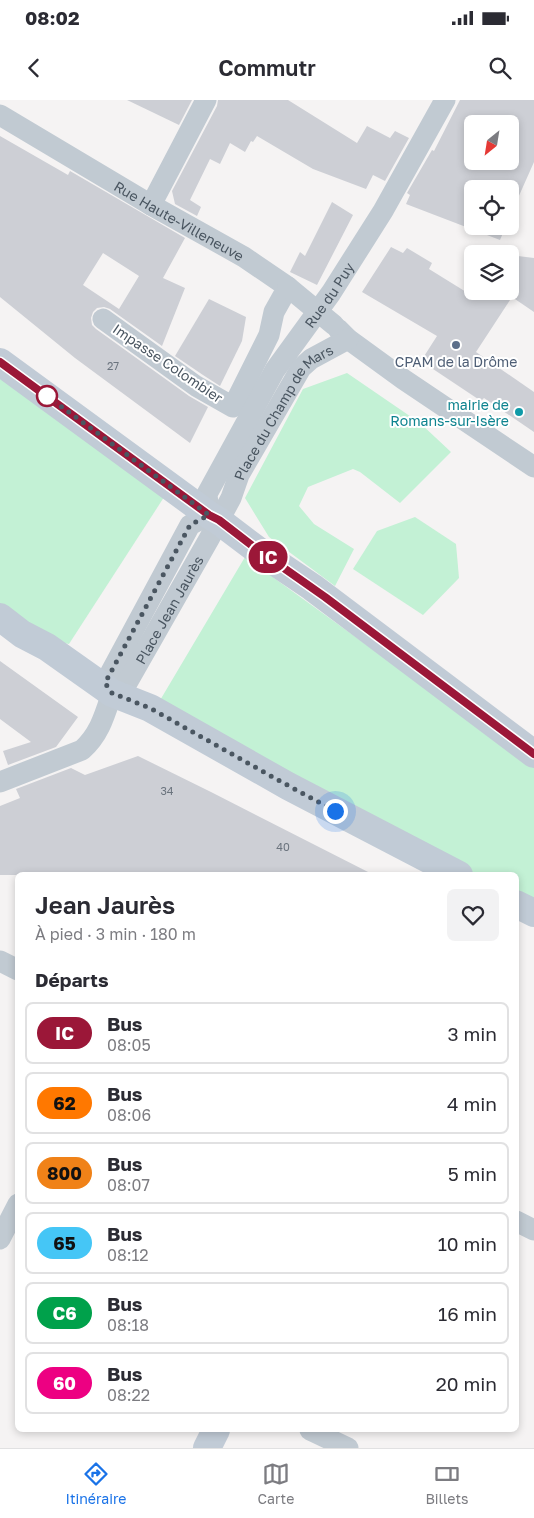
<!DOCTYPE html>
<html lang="fr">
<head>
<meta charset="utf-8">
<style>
	body { margin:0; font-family:"Golos Text",sans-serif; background:#f2f2f3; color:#2b2b33; height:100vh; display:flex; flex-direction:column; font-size:19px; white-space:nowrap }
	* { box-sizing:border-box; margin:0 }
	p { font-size:16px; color:#7c7c81 }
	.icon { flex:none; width:28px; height:28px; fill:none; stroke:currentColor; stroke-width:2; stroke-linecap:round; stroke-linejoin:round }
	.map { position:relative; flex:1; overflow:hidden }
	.sheet { position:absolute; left:15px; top:772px; width:504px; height:560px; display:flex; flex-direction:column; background:#fff; border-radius:8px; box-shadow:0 2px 8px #0003 }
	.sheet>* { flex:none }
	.badge { padding:0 10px; border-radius:16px; font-size:18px; line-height:32px }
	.needle { width:32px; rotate:210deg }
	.buttons { position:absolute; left:464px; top:15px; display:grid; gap:10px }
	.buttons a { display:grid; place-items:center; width:55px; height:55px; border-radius:8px; background:#fff; box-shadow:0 2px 8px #0003; font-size:25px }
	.you { position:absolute; width:25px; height:25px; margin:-12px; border:4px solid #fff; border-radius:50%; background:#1a73e8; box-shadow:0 0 0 8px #1a73e833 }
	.map>.badge { position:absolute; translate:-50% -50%; box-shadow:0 0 0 2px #fff }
	h2 { padding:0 20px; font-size:19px; line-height:45px }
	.round { display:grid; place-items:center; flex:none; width:52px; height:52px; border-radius:8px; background:#f2f2f3 }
	.headline { display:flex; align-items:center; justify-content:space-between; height:85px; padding:0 20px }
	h1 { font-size:24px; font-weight:600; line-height:38px }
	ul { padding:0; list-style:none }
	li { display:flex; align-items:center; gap:15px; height:62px; margin:0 10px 8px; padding:0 10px; border:2px solid #e1e1e2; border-radius:8px }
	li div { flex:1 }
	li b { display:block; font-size:19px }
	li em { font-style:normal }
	li .badge { min-width:55px; font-weight:700; text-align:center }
	.status { display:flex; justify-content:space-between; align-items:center; height:35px; padding:0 25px; background:#fff; direction:ltr }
	.status svg { height:14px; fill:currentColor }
	header { display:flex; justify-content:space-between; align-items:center; height:65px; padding:0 20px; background:#fff; font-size:22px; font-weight:600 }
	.dock { display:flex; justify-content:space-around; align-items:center; height:70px; border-top:1px solid #e1e1e2; background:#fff; font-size:14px; color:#7c7c81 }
	.dock a { display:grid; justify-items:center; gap:2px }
	.dock .current { color:#1a73e8 }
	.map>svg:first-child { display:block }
</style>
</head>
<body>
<div class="status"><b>08:02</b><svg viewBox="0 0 49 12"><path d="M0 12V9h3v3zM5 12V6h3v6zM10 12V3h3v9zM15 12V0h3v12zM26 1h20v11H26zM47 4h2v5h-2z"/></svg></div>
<header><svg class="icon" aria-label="back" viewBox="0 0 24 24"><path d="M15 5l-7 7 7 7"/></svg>Commutr<svg class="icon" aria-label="search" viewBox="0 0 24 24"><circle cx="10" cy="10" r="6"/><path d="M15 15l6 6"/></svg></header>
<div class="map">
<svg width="534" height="1348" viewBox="0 0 534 1348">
	<rect width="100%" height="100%" fill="#f5f3f3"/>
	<g fill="#c3f1d5">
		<path d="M0,270L168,391L69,544L44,539L0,505Z"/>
		<path d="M347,273L420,323L451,352L400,403L360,372L353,369L308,387L299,406L314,424L354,449L335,486L269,437L245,398L303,289Z"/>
		<path d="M415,417L456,444L459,478L423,515L353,469L377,431Z"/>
		<path d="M245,457L534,666V804L516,795V775H477L328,698L159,602Z"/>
	</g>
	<g fill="#cdcfd5" fill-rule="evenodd">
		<path d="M127,0H192L179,25Z"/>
		<path d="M218,0H288L357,43L367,26L390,38L395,31L409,38L385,81L373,75L366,89L313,69L257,36L253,42L251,41L245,52L230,43L220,64L210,59L190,100L201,107L197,116L175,104L172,91L217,6Z"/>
		<path d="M460,0H534V62L510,116V89H472V126H506L500,140L406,104L410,95L407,93L432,50L434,51ZM472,24H510V61H472Z"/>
		<path d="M0,36L68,75L70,71L185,138L163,178L185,188L162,246L110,209L104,207L97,208L93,212L91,218L92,225L96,229L189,296L208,307L190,343L75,258L0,197ZM103,153L139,176L119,209L83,185Z"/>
		<path d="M332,102L353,115L317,185L290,172L300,152L305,156Z"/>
		<path d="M391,147L403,153L407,148L432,163L429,169L471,195L473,191H510V155L534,158V212L512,197L476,252L534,292V332L484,298L481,301L421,261L437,236L362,192Z"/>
		<path d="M209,199L246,217L242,241L220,286L203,275L175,256Z"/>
		<path d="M0,561L78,617L56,647L8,665L3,651L31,642L0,619Z"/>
		<path d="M138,656L211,692L374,775H0V706L20,698L16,689L71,668L85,675Z"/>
	</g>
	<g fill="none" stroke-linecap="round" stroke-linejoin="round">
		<g stroke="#c1cad2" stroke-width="21">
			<path id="s1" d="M0,15L151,105L244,157L288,187L274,212L269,235L233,307L196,286L103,219"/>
			<path d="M151,105L206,0"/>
			<path d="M338,229L348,239L403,279L534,367"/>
			<path id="s2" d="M112,593L105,583L190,425L209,415L207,394L275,270L331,193L383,111L445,0"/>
			<path id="s3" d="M112,593L123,590L209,439L231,398L239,375L301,268L311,259L348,239"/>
			<path d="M0,682L82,650C100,634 105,614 112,593"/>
			<path d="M0,861L18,870"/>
			<path d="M516,1121L534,1130"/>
			<path d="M0,1139L18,1104"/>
			<path d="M310,1330L348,1348"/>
		</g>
		<g stroke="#c1cbd6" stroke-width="28">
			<path d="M0,262L209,415L219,421L260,452L312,487L534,654"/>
			<path d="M0,517L22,534L47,547L112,593L150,608L288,686L459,775"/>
			<path d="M516,804L534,813"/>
			<path d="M207,1348L216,1330"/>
		</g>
		<path stroke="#c1cad2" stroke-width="21" d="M288,187L334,225"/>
	</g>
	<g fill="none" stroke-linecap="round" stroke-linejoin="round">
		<g stroke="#fff" stroke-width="11">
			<path id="line" d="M0,262L209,415L219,420L254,447L325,497L534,654"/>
		</g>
		<use href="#line" stroke="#9b1738" stroke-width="8"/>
		<path stroke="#4a5661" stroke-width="5" stroke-dasharray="0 9" d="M47,296L209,415L190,425L105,583L112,593L150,608L278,680L335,711"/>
	</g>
	<circle fill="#5c6f8a" stroke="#fff" stroke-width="2" cx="456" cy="245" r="5"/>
	<circle fill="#fff" stroke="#9b1738" stroke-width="2.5" cx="47" cy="296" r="10"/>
	<circle fill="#0f9aa8" stroke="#fff" stroke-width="2" cx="519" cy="312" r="5"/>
	<g text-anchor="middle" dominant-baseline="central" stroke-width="4" stroke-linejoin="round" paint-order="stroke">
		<g font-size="11" fill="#6b747e">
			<text x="113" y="265">27</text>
			<text x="167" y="690">34</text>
			<text x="283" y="746">40</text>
		</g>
		<g font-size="14" fill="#4a5661" stroke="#fff">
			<text stroke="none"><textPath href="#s1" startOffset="208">Rue Haute-Villeneuve</textPath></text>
			<text stroke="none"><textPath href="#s2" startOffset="468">Rue du Puy</textPath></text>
			<text transform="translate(168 263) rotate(34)">Impasse Colombier</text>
			<text stroke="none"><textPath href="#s3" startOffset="334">Place du Champ de Mars</textPath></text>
			<text stroke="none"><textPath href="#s3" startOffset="104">Place Jean Jaurès</textPath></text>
		</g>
		<g font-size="14" fill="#4e5e75" stroke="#fff">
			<text x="456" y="261">CPAM de la Drôme</text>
		</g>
		<g font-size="14" fill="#0d838f" stroke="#fff" text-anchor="end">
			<text x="509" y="304">mairie de<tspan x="509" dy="16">Romans-sur-Isère</tspan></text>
		</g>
	</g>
</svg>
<div class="buttons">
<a><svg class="needle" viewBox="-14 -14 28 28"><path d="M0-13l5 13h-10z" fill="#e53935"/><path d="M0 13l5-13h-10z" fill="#7c7c81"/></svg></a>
<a><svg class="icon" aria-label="locate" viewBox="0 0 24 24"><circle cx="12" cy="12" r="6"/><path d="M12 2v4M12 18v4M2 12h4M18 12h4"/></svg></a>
<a><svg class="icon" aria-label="layers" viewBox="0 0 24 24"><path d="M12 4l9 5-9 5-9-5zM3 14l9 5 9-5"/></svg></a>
</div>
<div class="you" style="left:335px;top:711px"></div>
<b class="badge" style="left:268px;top:457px;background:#9b1738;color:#fff">IC</b>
<section class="sheet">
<div class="headline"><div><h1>Jean Jaurès</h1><p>À pied · 3 min · 180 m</p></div><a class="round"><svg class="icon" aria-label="heart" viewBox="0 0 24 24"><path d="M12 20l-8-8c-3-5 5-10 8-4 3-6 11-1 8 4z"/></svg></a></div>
<h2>Départs</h2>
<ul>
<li><span class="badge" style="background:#9b1738;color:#fff">IC</span><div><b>Bus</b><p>08:05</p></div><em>3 min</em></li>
<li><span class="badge" style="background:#ff7800;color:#111">62</span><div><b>Bus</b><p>08:06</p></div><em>4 min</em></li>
<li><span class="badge" style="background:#f08218;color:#111">800</span><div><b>Bus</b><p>08:07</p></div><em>5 min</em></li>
<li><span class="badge" style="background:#45c6f6;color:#111">65</span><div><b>Bus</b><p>08:12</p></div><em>10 min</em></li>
<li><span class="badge" style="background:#00a14b;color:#fff">C6</span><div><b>Bus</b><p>08:18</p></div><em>16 min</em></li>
<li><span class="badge" style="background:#ed0082;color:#fff">60</span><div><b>Bus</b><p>08:22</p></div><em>20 min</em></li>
</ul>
</section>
</div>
<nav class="dock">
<a class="current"><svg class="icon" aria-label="directions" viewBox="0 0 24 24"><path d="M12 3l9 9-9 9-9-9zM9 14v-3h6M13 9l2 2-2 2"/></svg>Itinéraire</a>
<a><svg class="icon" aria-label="map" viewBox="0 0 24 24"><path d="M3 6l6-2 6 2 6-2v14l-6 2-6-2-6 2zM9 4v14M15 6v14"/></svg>Carte</a>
<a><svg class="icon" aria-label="tickets" viewBox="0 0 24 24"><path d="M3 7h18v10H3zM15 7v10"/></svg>Billets</a>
</nav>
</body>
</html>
